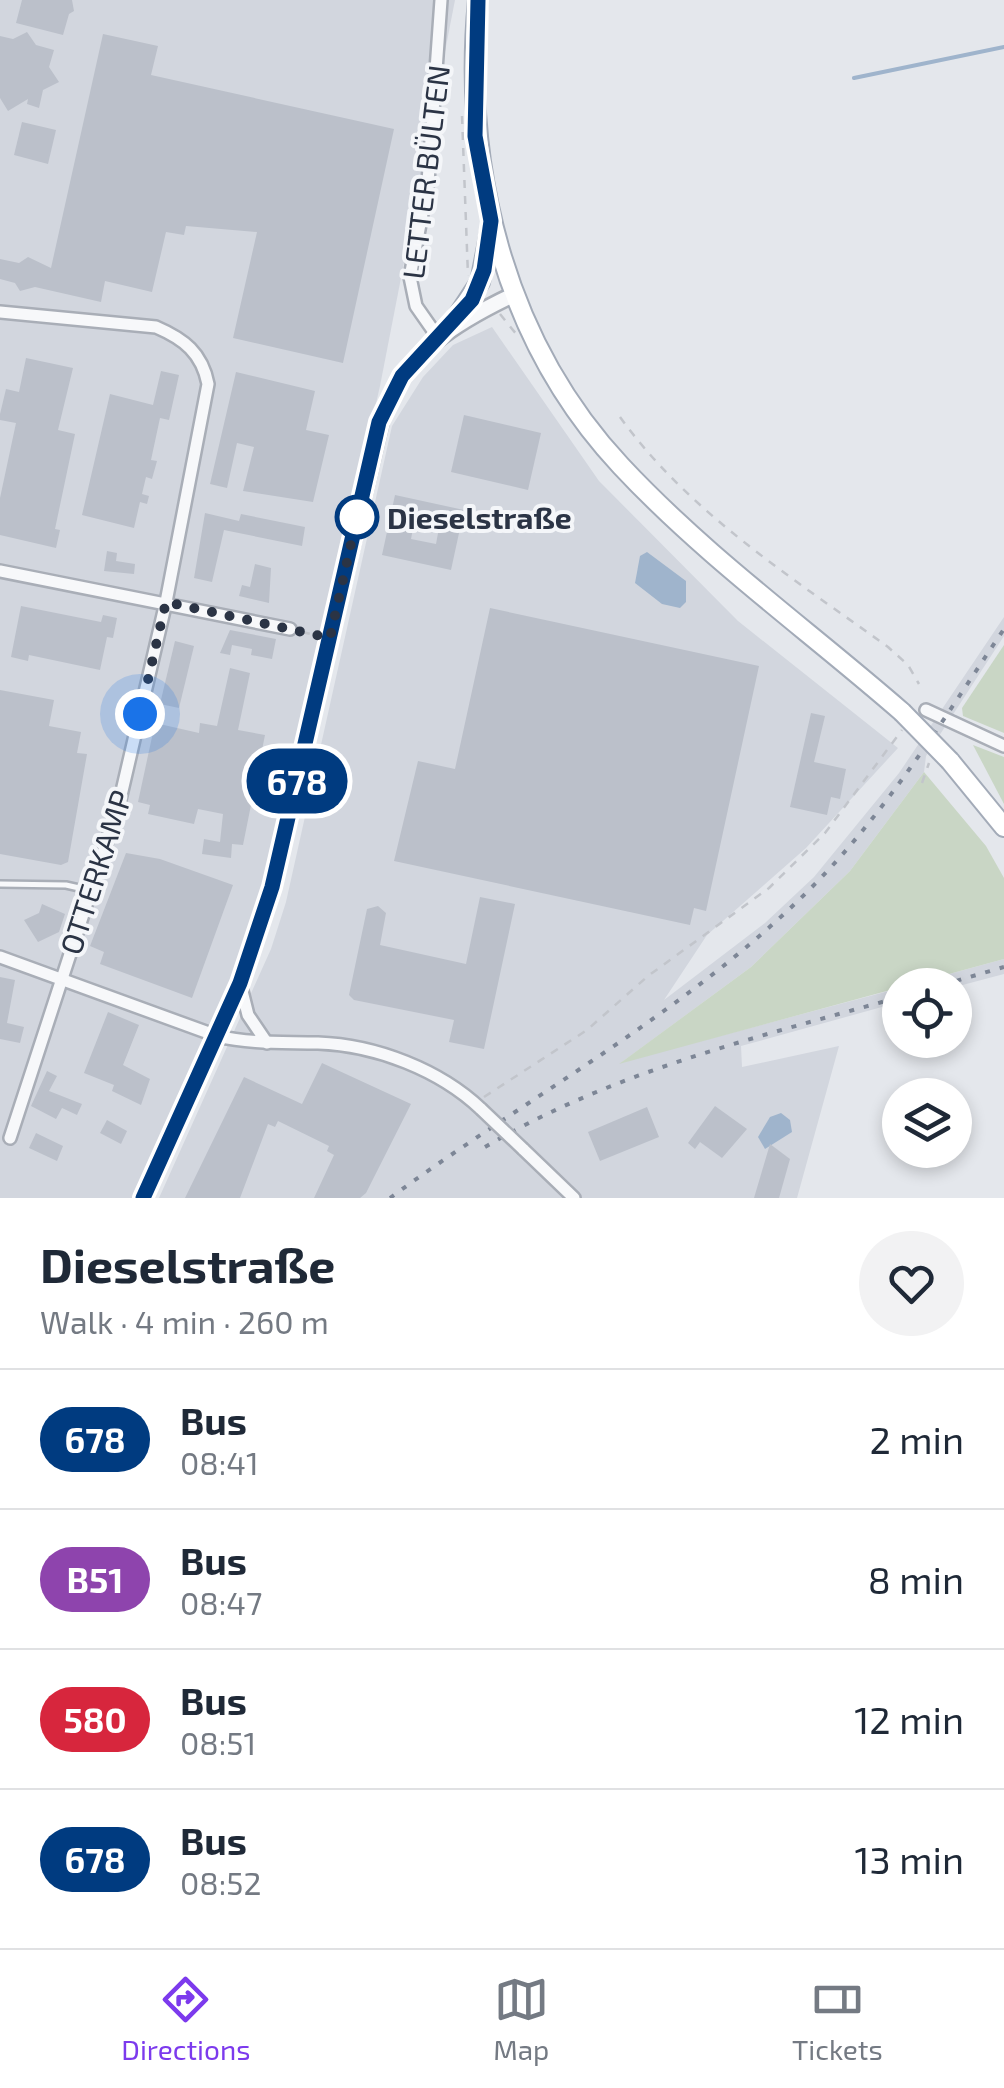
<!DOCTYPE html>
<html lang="en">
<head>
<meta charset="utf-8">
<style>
	body { margin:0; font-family:"Exo 2",sans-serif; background:#f2f2f3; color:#1f2937; height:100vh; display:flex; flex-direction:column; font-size:38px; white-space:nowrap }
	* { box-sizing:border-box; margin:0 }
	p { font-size:32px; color:#747a83 }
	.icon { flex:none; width:55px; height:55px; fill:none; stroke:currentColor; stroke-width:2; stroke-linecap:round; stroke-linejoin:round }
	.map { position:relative; height:1198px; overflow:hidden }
	.side { display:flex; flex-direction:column; background:#fff; flex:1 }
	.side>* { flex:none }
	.badge { padding:0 20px; border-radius:32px; font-size:35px; line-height:65px }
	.fabs { position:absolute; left:882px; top:968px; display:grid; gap:20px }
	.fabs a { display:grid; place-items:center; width:90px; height:90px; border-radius:50%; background:#fff; box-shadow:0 5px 15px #0003; font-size:50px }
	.you { position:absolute; width:50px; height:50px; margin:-25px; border:8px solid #fff; border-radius:50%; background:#1a73e8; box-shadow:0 0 0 15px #1a73e833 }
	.map>.badge { position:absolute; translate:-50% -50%; box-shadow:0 0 0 5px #fff }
	.round { display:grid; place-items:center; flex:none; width:105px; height:105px; border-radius:52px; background:#f2f2f3 }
	.overview { display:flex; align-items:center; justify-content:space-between; height:170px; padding:0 40px }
	h1 { font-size:48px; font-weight:700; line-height:75px }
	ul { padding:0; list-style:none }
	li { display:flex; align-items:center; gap:30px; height:140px; padding:0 40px; border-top:2px solid #e0e1e3 }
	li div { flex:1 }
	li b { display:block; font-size:38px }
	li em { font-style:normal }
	li .badge { min-width:110px; font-weight:700; text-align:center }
	.dock { display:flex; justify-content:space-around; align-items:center; height:140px; border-top:2px solid #e0e1e3; background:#fff; font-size:28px; color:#747a83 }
	.dock a { display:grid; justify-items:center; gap:5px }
	.dock .selected { color:#7c3aed }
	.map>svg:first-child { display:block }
</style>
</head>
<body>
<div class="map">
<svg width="1004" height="1198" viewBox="0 0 1004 1198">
	<rect width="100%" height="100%" fill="#e4e7ec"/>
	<g fill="#d2d6de">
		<path d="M0,0H455L380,386L253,942L132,1198H0Z"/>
		<path d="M492,327L599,481L738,621L898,748L806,848L707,935L664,1000L765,923L814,877L899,773L1004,617V636L926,756L924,772L850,871L751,967L622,1062L900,988V1002L741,1046L742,1067L839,1046L797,1198H159L271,949L286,902L392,426L423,377L453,345Z"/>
		<path d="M1004,959V974L955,987L909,985Z"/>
	</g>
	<g fill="#c9d6c5">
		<path d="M1004,645V733L963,716L962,708Z"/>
		<path d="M973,745L1004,757V804Z"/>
		<path d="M924,772L986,846L1004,878V959L619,1064L751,967L850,871Z"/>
	</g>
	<g fill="#9fb4cc">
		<path d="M647,552L686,581V602L680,608L662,604L635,583L640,556Z"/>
		<path d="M781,1113L790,1120L792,1132L765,1149L758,1137L770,1117Z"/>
	</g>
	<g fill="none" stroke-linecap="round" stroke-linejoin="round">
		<path stroke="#9fb4cc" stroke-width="4" d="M854,78L1004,47"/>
	</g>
	<g fill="#bbc0ca" fill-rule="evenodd">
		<path d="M22,0H72L74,11L69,14L63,35L16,23Z"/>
		<path d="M27,32L36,45L54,50L49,67L59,82L43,90L39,108L27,104L28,99L8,111L0,98V36L13,39Z"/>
		<path d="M103,34L158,46L151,75L394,129L343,363L233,338L257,232L186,226L184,235L166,232L152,292L105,281L101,302L35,287L20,291L15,283L0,279V259L19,263L28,257L51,268Z"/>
		<path d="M22,122L56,130L48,164L14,155Z"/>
		<path d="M26,358L73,368L58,430L75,434L55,529L60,530L56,548L0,535V498L16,423L0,420V414L6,389L19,392Z"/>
		<path d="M161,371L179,375L169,420L160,418L151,460L157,461L152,479L146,477L142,494L149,496L147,504L140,502L134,528L82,515L110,394L153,405Z"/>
		<path d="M236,372L315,391L306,430L329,435L313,502L243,491L254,447L237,443L227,488L210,484Z"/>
		<path d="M464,415L541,433L528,490L451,472Z"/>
		<path d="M395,495L464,510L451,570L382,555ZM414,523L439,528L436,544L411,539Z"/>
		<path d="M205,513L239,521L241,514L305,527L302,546L224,530L212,582L194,578Z"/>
		<path d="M107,551L117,553L116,561L135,564L134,574L104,571Z"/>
		<path d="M255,564L271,568L269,603L239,596L242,585L250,587Z"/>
		<path d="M21,606L101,622L103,615L117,618L113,638L107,637L100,670L29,655L28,661L11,657Z"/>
		<path d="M490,608L759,666L706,911L694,908L690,925L394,861L418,761L455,769Z"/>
		<path d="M230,630L276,639L272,659L251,655L252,649L232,645L230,655L220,653Z"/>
		<path d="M175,641L194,646L179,708L160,704Z"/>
		<path d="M230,668L250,673L238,730L265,735L243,845L232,844L231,858L202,854L204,839L220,842L223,814L198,809L194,824L148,814L150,805L138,802L155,723L199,733L200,723L217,726Z"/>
		<path d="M0,690L54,700L49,726L81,732L77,753L87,754L68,862L61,865L0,854Z"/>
		<path d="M811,713L825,716L814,762L846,769L840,799L831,797L827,815L790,807Z"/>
		<path d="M126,853L160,859L233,885L192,998L100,964L104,952L90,946Z"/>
		<path d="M480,897L515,904L484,1049L449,1042L454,1020L354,1000L349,995L367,909L378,906L386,913L380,945L466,964Z"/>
		<path d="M42,904L65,914L59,932L38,942L24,920L39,913Z"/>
		<path d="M0,977L15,980L7,1023L24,1027L20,1043L0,1039Z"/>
		<path d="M108,1012L139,1025L123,1065L150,1079L141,1105L112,1091L114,1085L84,1073Z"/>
		<path d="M322,1063L411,1104L366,1193L360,1198H314L334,1155L327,1151L329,1146L278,1121L275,1127L268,1124L240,1198H185L244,1077L302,1104Z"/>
		<path d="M47,1071L57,1076L49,1091L82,1104L77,1115L62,1108L56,1119L31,1106Z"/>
		<path d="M715,1106L747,1129L722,1158L700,1142L695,1149L688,1143Z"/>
		<path d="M647,1107L659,1137L600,1161L588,1132Z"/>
		<path d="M107,1120L127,1131L121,1144L100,1133Z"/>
		<path d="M36,1133L63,1146L57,1161L29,1148Z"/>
		<path d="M770,1144L790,1159L779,1198H754Z"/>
	</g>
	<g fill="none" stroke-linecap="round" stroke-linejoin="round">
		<g stroke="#a9aeb7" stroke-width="10">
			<path id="service" d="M0,884L66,885L88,890"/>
		</g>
		<g stroke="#a9aeb7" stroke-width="16">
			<g id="minor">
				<path d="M0,312L156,327C184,339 202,353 208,384L166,602L119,804L10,1138"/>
				<path d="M437,336L416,306L410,277L428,182L441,0"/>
				<path d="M0,571L290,629"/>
				<path d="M926,710L1004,746"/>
				<path d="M0,957L217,1036C251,1044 283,1042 318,1043C376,1045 440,1070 481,1109"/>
				<path d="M240,983L248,1015L267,1043"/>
				<path d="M523,1149L574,1198"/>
			</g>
		</g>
		<g stroke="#a9aeb7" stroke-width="19">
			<path id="tertiary" d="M143,1198L240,983L272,887L383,412C410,350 456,322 515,294"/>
		</g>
		<g stroke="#a3abb8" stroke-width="22">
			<g id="primary">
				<path d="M478,0C462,167 504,341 621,466C706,557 808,630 902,712"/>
				<path d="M451,326L480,282L490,232"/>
				<path d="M950,761L1004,827"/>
			</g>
		</g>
		<g stroke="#c2c5cb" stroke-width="2.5" stroke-dasharray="8 8" stroke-linecap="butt">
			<path d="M462,116L468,276"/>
			<path d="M500,314L517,335"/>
			<path d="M620,417C689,513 794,579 888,647L908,665L919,684"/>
			<path d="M302,632L319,636"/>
			<path d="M922,783L929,763"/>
			<path d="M484,1097L587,1030L648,976L769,888L825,833L902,730"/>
		</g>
		<use href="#service" stroke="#f7f8fa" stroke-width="5"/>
		<use href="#minor" stroke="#f7f8fa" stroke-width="11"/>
		<use href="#tertiary" stroke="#f7f8fa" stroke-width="14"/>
		<use href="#primary" stroke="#fff" stroke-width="18"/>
		<g stroke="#7d8696" stroke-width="4" stroke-dasharray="5 10" stroke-linecap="butt">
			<path d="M942,985L1004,967"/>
			<path d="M485,1147C614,1071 758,1037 900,997"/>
			<path d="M390,1198C529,1096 687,1012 810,889C887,812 944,718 1004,629"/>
		</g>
		<g stroke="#a9aeb7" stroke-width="16" stroke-linecap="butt">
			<path id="minor-bridge" d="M481,1109L523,1149"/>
		</g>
		<g stroke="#a3abb8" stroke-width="22" stroke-linecap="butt">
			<path id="primary-bridge" d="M902,712L950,761"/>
		</g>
		<use href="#minor-bridge" stroke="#f7f8fa" stroke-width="11"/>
		<use href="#primary-bridge" stroke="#fff" stroke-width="18"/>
	</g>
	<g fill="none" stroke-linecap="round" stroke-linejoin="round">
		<g stroke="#fff" stroke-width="22">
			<path id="line" d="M143,1198L240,983L272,887L379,422L402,376L472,300L484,270L491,221L475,136L478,0"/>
		</g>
		<use href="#line" stroke="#003b80" stroke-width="15"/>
		<path stroke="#2b3445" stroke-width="10" stroke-dasharray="0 18" d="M140,714L166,602L330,638L357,517"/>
	</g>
	<circle fill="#fff" stroke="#003b80" stroke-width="5" cx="357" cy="517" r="20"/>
	<g text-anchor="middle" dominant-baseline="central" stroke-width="8" stroke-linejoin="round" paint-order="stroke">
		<g font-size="30" fill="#2b3445" stroke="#f4f6f9">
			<text transform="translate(425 172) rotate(-83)">LETTER BÜLTEN</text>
			<text transform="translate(95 872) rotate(-72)">OTTERKAMP</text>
		</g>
		<g font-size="30" font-weight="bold" fill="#2b3445" stroke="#f4f6f9" text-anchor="start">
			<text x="387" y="517">Dieselstraße</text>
		</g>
	</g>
</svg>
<div class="fabs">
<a><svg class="icon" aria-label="locate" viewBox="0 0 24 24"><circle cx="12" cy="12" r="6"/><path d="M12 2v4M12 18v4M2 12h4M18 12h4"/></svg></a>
<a><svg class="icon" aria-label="layers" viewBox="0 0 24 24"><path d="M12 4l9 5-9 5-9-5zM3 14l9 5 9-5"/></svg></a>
</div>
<div class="you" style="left:140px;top:714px"></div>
<b class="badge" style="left:297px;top:781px;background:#003b80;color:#fff">678</b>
</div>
<section class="side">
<div class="overview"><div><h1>Dieselstraße</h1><p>Walk · 4 min · 260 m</p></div><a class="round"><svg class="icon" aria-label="heart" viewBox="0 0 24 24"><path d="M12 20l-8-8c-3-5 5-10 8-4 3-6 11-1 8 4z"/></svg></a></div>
<ul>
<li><span class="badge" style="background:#003b80;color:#fff">678</span><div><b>Bus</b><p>08:41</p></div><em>2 min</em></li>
<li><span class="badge" style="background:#8e44ad;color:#fff">B51</span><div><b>Bus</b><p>08:47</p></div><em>8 min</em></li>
<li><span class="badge" style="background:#d7263d;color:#fff">580</span><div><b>Bus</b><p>08:51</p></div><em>12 min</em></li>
<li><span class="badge" style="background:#003b80;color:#fff">678</span><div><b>Bus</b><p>08:52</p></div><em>13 min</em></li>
</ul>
</section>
<nav class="dock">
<a class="selected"><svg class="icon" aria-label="directions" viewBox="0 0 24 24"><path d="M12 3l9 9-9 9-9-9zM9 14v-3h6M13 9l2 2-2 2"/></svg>Directions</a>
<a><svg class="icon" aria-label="map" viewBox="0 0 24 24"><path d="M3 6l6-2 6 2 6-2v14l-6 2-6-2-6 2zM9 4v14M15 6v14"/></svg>Map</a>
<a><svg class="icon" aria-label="tickets" viewBox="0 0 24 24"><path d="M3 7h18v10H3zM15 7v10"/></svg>Tickets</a>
</nav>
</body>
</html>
